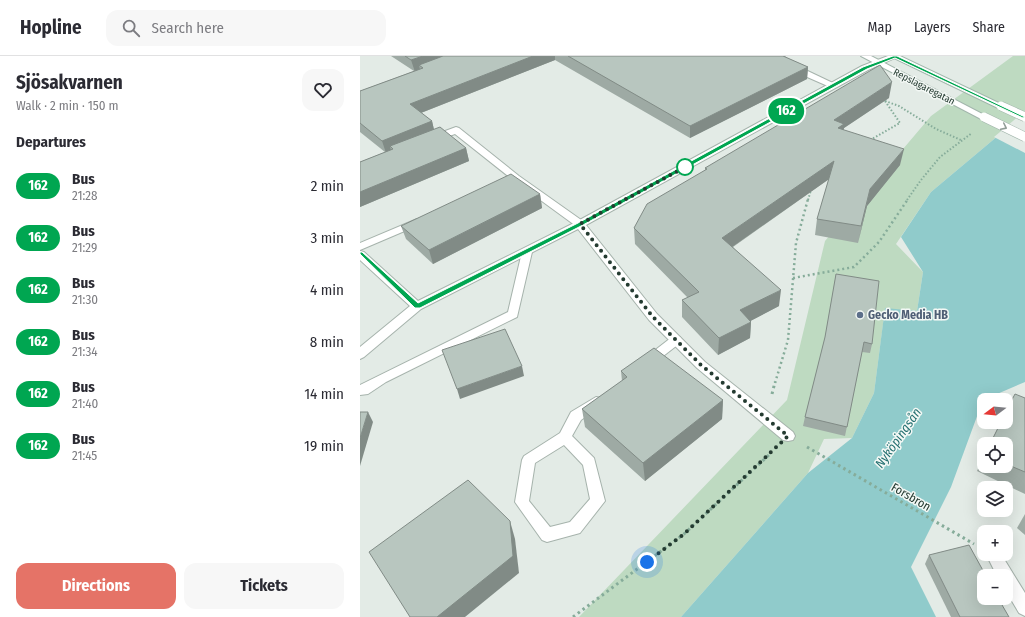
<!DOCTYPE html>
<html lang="en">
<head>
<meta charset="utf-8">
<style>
	body { margin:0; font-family:"Fira Sans Condensed",sans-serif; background:#f7f7f7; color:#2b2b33; height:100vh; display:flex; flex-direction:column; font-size:15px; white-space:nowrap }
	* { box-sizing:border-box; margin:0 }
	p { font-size:13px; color:#7c7c81 }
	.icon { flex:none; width:22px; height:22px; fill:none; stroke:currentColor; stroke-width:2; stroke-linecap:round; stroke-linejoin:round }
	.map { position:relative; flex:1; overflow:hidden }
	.sheet { display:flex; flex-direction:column; background:#fff; width:360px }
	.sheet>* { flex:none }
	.badge { padding:0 8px; border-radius:13px; font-size:14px; line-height:26px }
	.needle { width:26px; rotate:254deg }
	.buttons { position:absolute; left:617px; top:337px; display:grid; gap:8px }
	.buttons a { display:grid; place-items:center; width:36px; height:36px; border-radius:8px; background:#fff; box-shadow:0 4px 16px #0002; font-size:20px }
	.you { position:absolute; width:20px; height:20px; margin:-10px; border:3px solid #fff; border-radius:50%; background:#1a73e8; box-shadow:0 0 0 6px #1a73e833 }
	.map>.badge { position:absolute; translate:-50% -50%; box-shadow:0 0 0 2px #fff }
	h2 { padding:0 16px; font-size:15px; line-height:36px }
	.round { display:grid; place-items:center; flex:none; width:42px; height:42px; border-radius:12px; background:#f7f7f7 }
	.summary { display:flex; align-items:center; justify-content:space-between; height:68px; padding:0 16px }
	h1 { font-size:19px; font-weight:700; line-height:30px }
	.action { display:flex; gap:8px; margin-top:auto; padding:8px 16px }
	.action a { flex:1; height:46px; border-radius:12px; background:#e57367; color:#fff; font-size:16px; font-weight:700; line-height:46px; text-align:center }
	.action a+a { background:#f7f7f7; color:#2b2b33 }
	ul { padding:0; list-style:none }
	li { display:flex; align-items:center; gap:12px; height:52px; padding:0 16px }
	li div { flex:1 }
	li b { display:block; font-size:15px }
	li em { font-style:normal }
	li .badge { min-width:44px; font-weight:700; text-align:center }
	header { display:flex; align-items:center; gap:24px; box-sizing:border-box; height:56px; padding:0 20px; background:#fff; border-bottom:1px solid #e1e1e2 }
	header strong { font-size:19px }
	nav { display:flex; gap:22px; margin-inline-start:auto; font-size:14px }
	.search { width:280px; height:36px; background:#f7f7f7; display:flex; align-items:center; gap:10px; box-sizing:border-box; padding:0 14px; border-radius:12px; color:#7c7c81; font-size:15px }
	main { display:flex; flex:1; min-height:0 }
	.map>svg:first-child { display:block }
</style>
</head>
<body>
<header>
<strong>Hopline</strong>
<div class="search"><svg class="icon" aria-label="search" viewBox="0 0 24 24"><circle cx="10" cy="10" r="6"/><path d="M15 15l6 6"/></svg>Search here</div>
<nav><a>Map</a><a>Layers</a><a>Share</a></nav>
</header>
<main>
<section class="sheet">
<div class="summary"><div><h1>Sjösakvarnen</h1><p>Walk · 2 min · 150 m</p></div><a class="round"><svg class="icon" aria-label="heart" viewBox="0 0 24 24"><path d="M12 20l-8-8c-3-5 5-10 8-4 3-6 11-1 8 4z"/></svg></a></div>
<h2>Departures</h2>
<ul>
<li><span class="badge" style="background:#00a651;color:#fff">162</span><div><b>Bus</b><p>21:28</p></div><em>2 min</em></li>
<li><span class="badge" style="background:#00a651;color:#fff">162</span><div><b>Bus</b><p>21:29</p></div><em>3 min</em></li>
<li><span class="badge" style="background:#00a651;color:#fff">162</span><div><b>Bus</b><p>21:30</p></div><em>4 min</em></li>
<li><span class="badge" style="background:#00a651;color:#fff">162</span><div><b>Bus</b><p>21:34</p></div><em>8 min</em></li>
<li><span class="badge" style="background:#00a651;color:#fff">162</span><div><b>Bus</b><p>21:40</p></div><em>14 min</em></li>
<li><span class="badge" style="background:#00a651;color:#fff">162</span><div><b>Bus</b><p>21:45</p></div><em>19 min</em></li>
</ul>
<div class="action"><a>Directions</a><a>Tickets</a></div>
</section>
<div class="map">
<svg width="665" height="561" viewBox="0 0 665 561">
	<rect width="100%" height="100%" fill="#e3ebe6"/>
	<path fill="#bedac1" d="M653,0H665V57L571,136L536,188L563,216L557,255L525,253L514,337L492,382L464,383L448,417L321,561H219L427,344L465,185L571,60Z"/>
	<path fill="#90cbcb" d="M665,57V326L623,344L591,431L551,511L576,561H321L448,417L492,382L514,337L525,252L557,255L563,216L541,181L571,136Z"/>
	<path fill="#e3ebe6" d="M665,55V97L634,81Z"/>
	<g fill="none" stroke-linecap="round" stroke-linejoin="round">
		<g stroke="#a6b3ac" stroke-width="2">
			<g id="service">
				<path d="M429,9H435L477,29L476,31H470L429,13Z"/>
				<path d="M96,71L99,72L159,120L224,166L225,168L224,170H216L153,124L95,78L72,86L67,83L69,81Z"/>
				<path d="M57,163L62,166L61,168L0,194V187Z"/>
				<path d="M167,193L171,194L172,196L157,261L26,326L8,338L0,339V329L148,256L162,196L163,194Z"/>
				<path d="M316,280L320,281L322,284L320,287L293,308L289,310L285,308L283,305L285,302L312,281Z"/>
				<path d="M236,341L241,342L242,346L241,350L221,364L212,380L234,402L245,445L220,477L187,486L182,484L155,446L162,404L164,400L200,377L211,356ZM204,389L223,409L230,443L210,466L190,471L169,445L175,407Z"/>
			</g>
		</g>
		<g stroke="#a6b3ac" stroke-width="2">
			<g id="minor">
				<path d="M528,0H539L508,14L226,169L297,258L345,306L433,376L435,380L433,384L428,385L423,384L337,312L289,264L218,173L61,253L4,301L0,303V291L50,250L0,204V195L4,196L58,245L216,166L502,10Z"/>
				<path d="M626,498H641L665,537V560L659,557L646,535V520H637Z"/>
			</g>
		</g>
		<g stroke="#a2b6ac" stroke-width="2">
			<g id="secondary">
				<path d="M501,0H511L628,61L627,63H621Z"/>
				<path d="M530,0H540L645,50L641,53L638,52Z"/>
			</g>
		</g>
		<g stroke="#86ac9a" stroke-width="2" stroke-dasharray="1.5 2" stroke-linecap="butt">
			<path d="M525,45L539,50L576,73L601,84"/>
			<path d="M510,84L540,67L523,42"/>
			<path d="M448,144L451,134"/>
			<path d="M547,144L561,124L580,101L612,77"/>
		</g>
		<g stroke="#86ac9a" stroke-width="2.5" stroke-dasharray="2 3" stroke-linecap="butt">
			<path d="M433,222L494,211L519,186L548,143"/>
			<path d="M415,327L428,284L436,187L448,143"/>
		</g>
		<g stroke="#86ac9a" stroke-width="3" stroke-dasharray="2.5 3.5" stroke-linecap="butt">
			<path d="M412,338L415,326"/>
			<path d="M447,391L614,488"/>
			<path d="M213,561L324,478L411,397"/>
		</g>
		<use href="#service" fill="#fff" fill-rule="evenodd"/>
		<use href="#minor" fill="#fff" fill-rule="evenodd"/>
		<use href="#secondary" fill="#fff" fill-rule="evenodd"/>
		<g stroke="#a2b6ac" stroke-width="10" stroke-linecap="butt">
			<g id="secondary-bridge">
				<path d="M641,50L665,61"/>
				<path d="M624,61L665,81"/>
			</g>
		</g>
		<use href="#secondary-bridge" stroke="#fff" stroke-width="9"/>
	</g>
	<g fill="#9eaaa4">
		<path d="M31,0H426L425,1L448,11L447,23L330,82L195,4L61,57L72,65L74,74L106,92L109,105L0,151V106L25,96L0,76V35L54,15Z"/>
		<path d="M529,42L484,72L483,74L540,109L507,150L498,187L455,179L457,163L469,123L373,191L419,250L390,265L391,266L390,282L358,299L322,261V244L328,242L275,188L274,172L345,114V112Z"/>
		<path d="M180,138L182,152L73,208L46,183L41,170Z"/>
		<path d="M476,218L512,288L510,297L502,296L485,380L443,370L445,361L465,282Z"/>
		<path d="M261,315L363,344L362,363L285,425L225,371L222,353L262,325Z"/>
		<path d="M665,342V438L617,415L624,400V410H646V388Z"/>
		<path d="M665,458V479L657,472Z"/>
		<path d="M569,499L649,561H591L565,508Z"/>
	</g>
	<g fill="#818b86">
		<path d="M63,0H97L63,12L59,9L60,14L55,16L51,4Z"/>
		<path d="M173,0H195V4L53,60L50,48Z"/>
		<path d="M448,11L447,23L330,82V70Z"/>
		<path d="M532,26L529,42L484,72L482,84L474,64Z"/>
		<path d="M72,65L75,78L33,93L30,90L31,95L26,97L22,85Z"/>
		<path d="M106,92L109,105L0,151V136Z"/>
		<path d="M544,93L540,109L507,150L498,187L510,133Z"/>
		<path d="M474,105L472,121L362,198V182Z"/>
		<path d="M180,138L182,152L73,208L69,194Z"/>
		<path d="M421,234L419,250L379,271L380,254Z"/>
		<path d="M391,266L390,282L358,299L359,282Z"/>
		<path d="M162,310L164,320L100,343L97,333Z"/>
		<path d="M363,344L362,363L285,425L283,407Z"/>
		<path d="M8,356L13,366L0,410V382Z"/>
		<path d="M150,465L155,483L159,517L105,561H77Z"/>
	</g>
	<g fill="#b8c6bf" stroke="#818b86">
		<path d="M45,0H63L51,4Z"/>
		<path d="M83,0H173L50,48L72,65L22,85L0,67V35L63,12L59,9Z"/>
		<path d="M208,0H423L448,11L330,70Z"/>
		<path d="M520,9L532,26L474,64L484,68L478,72L544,93L510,133L501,170L457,163L474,105L362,182L421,234L380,254L391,266L359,282L322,244L339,236L274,172L287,148L347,113L345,112Z"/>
		<path d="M80,71L106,92L0,136V106L33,93L30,90Z"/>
		<path d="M151,118L180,138L69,194L41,170Z"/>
		<path d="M476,218L519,225L512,288L504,286L487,371L445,361L465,281Z"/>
		<path d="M145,273L162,310L97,333L82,294Z"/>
		<path d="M294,292L363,344L283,407L222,353L267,321L261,315Z"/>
		<path d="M655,338L665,342V416L646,408V388H630L641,366H646V355Z"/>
		<path d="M0,356H8L0,382Z"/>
		<path d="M108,424L150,465L153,500L77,561H50L9,496Z"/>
		<path d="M609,489L626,520H624V542H638L649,561H600L569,499Z"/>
	</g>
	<defs><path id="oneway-chevron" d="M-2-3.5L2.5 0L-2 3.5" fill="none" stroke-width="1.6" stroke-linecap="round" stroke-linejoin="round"/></defs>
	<use stroke="#929d98" href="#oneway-chevron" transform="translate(644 71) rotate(26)"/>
	<path fill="#00a651" stroke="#fff" d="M533,0H537L665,61L663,62L535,2L507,13L223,169L60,252H55L0,198V196H2L58,247L218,167L503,11Z"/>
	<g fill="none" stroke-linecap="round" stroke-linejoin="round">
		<path stroke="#243b31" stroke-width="4" stroke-dasharray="0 7.2" d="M287,506L324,478L428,380L341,309L293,261L220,168L327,110L325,111"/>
	</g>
	<circle fill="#fff" stroke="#00a651" stroke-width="2" cx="325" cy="111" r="8"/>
	<circle fill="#5c6f8a" stroke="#f3f8f5" stroke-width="1.5" cx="500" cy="259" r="4"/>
	<g text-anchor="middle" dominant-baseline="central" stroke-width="3" stroke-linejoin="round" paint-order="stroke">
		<g font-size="10" fill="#243b31" stroke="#f3f8f5">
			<text transform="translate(564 31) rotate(27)">Repslagaregatan</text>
		</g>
		<g font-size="12" font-weight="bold" fill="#4e5e75" stroke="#f3f8f5" text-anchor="start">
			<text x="508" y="259">Gecko Media HB</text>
		</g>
		<g font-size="12" fill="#243b31" stroke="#f3f8f5">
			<text transform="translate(551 441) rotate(30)">Forsbron</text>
		</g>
		<g font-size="13" font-style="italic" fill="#247071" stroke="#f3f8f5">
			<text transform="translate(538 382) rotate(-55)">Nyköpingsån</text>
		</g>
	</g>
</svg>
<div class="buttons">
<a><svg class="needle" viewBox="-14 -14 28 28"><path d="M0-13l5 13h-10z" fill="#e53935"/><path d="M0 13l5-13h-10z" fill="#7c7c81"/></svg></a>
<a><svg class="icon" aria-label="locate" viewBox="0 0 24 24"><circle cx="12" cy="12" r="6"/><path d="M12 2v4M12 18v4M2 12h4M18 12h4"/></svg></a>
<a><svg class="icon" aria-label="layers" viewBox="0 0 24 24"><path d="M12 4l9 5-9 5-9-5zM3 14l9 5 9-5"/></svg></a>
<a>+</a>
<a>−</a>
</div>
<div class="you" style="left:287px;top:506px"></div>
<b class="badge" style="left:426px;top:55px;background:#00a651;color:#fff">162</b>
</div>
</main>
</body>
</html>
